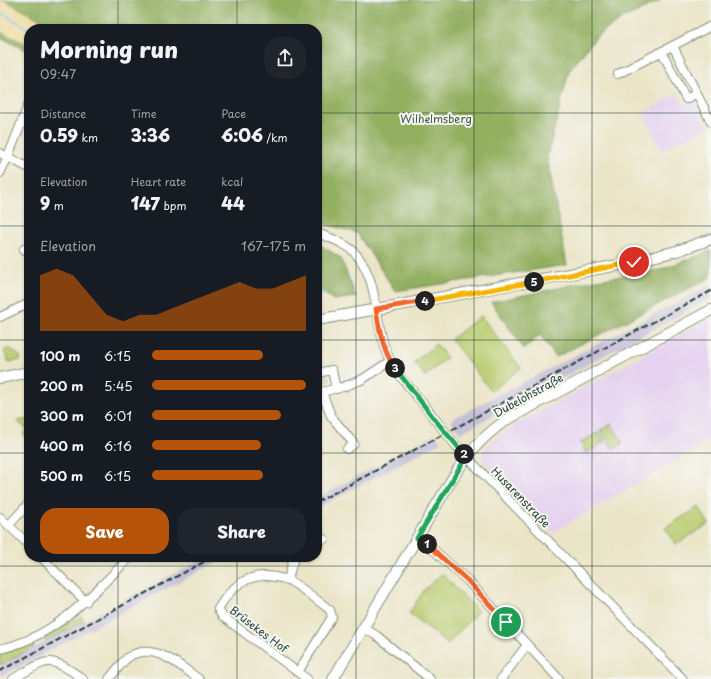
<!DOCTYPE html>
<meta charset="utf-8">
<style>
body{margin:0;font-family:"Playpen Sans",sans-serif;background:#20242c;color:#f1f3f6;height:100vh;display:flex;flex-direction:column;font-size:15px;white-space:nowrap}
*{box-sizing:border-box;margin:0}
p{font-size:13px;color:#9ea1a6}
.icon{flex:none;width:22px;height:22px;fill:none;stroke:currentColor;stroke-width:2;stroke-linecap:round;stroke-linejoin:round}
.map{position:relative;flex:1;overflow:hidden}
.side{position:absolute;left:24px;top:24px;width:298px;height:538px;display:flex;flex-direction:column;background:#171b24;border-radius:16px;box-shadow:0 1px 3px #0004}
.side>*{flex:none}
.pin{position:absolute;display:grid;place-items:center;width:34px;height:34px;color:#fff;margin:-17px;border:2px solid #fff;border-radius:50%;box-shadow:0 1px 4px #0007}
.km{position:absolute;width:20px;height:20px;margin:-10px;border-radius:50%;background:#222;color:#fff;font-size:11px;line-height:20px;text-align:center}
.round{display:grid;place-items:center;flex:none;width:42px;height:42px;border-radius:16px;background:#20242c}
.head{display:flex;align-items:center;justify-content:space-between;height:68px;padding:0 16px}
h1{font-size:22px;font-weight:800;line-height:30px}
.figures{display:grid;grid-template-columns:repeat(3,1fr);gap:6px;height:68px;padding:4px 16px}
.figures div{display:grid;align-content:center}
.figures b{font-size:17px;font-weight:800}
.figures small{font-size:11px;font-weight:400}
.figures p{font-size:11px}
.chart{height:112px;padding:8px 16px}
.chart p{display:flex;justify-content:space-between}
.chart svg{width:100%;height:72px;margin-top:4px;fill:#b45309;opacity:.7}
.action{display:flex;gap:8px;margin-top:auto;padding:8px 16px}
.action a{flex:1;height:46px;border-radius:16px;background:#b45309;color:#fff;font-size:16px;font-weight:800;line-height:46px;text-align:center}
.action a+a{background:#20242c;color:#f1f3f6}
ul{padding:0 16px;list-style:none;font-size:13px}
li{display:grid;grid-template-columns:64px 48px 1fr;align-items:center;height:30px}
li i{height:10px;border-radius:5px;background:#b45309}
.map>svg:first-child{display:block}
.built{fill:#e6d2f0}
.industrial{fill:#c8bfd8}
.green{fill:#bacb6e;stroke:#6c8451}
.forest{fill:#93af61;stroke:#59764a}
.sand{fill:#eeda9e;stroke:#868c69}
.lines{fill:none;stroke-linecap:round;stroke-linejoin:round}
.stream{stroke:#76bfef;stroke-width:2}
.minor-casing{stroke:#85917e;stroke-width:10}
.major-casing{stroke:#85917e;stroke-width:12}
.minor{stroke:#fff;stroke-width:8}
.major{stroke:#fff;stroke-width:10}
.rail{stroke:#1f3d34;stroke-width:2;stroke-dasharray:6 3;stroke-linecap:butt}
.split-1-casing{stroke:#fff;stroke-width:8}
.split-2-casing{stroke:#fff;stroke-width:8}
.split-3-casing{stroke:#fff;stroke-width:8}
.split-4-casing{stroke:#fff;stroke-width:8}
.split-5-casing{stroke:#fff;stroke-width:8}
.split-6-casing{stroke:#fff;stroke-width:8}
.split-1{stroke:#f0652b;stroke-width:5}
.split-2{stroke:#22a559;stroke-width:5}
.split-3{stroke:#22a559;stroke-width:5}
.split-4{stroke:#f0652b;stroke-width:5}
.split-5{stroke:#f5b400;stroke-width:5}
.split-6{stroke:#f5b400;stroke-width:5}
.grid{fill:none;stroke:#1f3d34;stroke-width:1;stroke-opacity:0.55}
.labels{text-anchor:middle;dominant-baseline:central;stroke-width:4;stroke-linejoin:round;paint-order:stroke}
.park-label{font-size:11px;fill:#3e5940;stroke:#f6f6f2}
.street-label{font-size:11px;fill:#1f3d34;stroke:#f6f6f2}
</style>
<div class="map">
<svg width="711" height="679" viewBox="0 0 711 679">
<rect width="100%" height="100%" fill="#f6f6f2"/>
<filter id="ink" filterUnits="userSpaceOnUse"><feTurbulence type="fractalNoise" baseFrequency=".025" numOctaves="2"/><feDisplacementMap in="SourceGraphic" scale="8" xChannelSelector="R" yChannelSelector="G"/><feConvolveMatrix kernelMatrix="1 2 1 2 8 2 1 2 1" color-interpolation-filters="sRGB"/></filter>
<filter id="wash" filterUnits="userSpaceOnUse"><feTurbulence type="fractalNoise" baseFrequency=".012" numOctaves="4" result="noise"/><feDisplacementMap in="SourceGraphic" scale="16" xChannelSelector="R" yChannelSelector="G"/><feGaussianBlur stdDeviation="0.9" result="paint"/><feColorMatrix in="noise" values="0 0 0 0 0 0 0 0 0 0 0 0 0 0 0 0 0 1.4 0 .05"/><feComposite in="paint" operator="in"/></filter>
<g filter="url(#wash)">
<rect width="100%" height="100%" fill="#ebe5c8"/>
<!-- built -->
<g class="built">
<path d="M678 93 684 105 691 102 695 103 708 127 662 150 643 113Z"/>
<path d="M711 318V440L552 533 483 461 482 456 484 449 495 438 510 428Z"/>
</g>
<!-- industrial -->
<g class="industrial">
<path d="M711 285V298L460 433 450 420Z"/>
<path d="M436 434 441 442 317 508V498Z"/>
<path d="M206 557H226L0 677V666Z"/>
</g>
<!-- green -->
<g class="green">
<path d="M481 316 521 368 491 391 451 339Z"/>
<path d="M436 344 447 358 425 376 414 362Z"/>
<path d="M9 348 21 357 20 360 9 362 4 351Z"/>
<path d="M326 375 329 376 330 381 317 385V376Z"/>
<path d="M29 419V441L23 434 27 429 17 421Z"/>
<path d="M611 424 623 443 613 449 601 430Z"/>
<path d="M599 432 605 441 586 453 580 443Z"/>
<path d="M699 507 709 524 676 544 665 528Z"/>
<path d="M442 574 478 611 448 644 409 613 425 589Z"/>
<path d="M81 616 84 621 46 641H45L44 638Z"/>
<path d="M33 644 34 647 0 665V653Z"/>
</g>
<!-- forest -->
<g class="forest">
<path d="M4 0H661L622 19 598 35 569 71 547 157 567 265 395 291 357 233 317 222V29H58Z"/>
<path d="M0 32 29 45V52L0 37Z"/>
<path d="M317 243 341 258 356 297 334 300 317 289Z"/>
<path d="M711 251V277L556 357 540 335 524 349 491 302 591 281 659 270Z"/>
</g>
<!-- sand -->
<path class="sand" d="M0 0H4L58 29H29V45L0 32Z"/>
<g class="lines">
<!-- stream -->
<g class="stream">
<path d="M0 12 29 29"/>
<path d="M317 288 324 293"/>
</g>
</g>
</g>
<g filter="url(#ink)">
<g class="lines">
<!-- minor casing -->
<g class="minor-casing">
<g id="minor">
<path d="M673 46 711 122"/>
<path d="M662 52 686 99 697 93"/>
<path d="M618 74 711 26"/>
<path d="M0 153 29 168"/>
<path d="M0 173 8 157 29 103"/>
<path d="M317 233C328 237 343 242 352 250 382 278 372 326 390 360 396 373 407 384 415 394 430 412 444 431 459 449L683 679"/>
<path d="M24 249 29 253"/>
<path d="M0 317 29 303"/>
<path d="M317 373 332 370 336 389"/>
<path d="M322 392 331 416 354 444 347 449"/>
<path d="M317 393 343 387 363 379 390 361"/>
<path d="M0 517 29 545"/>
<path d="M9 525 29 503"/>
<path d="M417 538 428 545 468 581 559 679"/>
<path d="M317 541 324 539"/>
<path d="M41 557 86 602"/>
<path d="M288 580 292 564 295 557"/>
<path d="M364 628 377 636 430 679"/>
<path d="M0 649C55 637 92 595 130 557"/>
<path d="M298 672 332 617 330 610C317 600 304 589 290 581 286 579 280 578 275 577 247 572 231 587 218 609L222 616 307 679"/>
<path d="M13 679C48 659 48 654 83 679"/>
<path d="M109 679C116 671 122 661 130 656 155 642 180 666 199 679"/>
<path d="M501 679 527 645"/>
</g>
</g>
<!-- major casing -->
<g class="major-casing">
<g id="major">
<path d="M317 320 624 264 677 251 711 239"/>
<path d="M0 378 29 372"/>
<path d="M333 679 452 479C468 453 481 438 506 420L711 310"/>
</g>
</g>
<!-- minor -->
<use href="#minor" class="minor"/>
<!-- major -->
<use href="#major" class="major"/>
<!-- rail -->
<g class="rail">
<path d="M317 502 711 291"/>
<path d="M0 671 213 557"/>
</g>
</g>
</g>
<g class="lines" filter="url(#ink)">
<!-- split-1 casing -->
<g class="split-1-casing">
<path id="split-1" d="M427 544 468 581 506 622"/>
</g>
<!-- split-2 casing -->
<g class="split-2-casing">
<path id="split-2" d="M427 544 417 538 467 456 464 454"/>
</g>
<!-- split-3 casing -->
<g class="split-3-casing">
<path id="split-3" d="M395 368 436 421 464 454"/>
</g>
<!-- split-4 casing -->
<g class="split-4-casing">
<path id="split-4" d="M395 368C383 351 379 329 376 309L425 301"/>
</g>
<!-- split-5 casing -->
<g class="split-5-casing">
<path id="split-5" d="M425 301 534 282"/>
</g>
<!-- split-6 casing -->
<g class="split-6-casing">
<path id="split-6" d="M534 282 634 262"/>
</g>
<!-- split-1 -->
<use href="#split-1" class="split-1"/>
<!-- split-2 -->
<use href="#split-2" class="split-2"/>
<!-- split-3 -->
<use href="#split-3" class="split-3"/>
<!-- split-4 -->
<use href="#split-4" class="split-4"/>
<!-- split-5 -->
<use href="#split-5" class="split-5"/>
<!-- split-6 -->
<use href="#split-6" class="split-6"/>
</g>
<!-- grid -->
<path class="grid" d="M118 0V29M237 0V29M356 0V679M474 0V679M592 0V679M0 113H29M317 113H711M0 226H29M317 226H711M0 340H29M317 340H711M0 453H29M317 453H711M118 557V679M237 557V679M0 566H711"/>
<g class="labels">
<!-- park labels -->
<g class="park-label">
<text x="436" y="118">Wilhelmsberg</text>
</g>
<!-- street labels -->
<g class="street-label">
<text transform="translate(528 395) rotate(-29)">Dubelohstraße</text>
<text transform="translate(521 497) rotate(46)">Husarenstraße</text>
<text transform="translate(259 629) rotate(37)">Brüsekes Hof</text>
</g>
</g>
</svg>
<div class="pin" style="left:506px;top:622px;background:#1e9e55"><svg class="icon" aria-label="arrive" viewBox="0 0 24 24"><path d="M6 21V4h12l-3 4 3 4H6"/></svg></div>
<div class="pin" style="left:634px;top:262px;background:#d93025"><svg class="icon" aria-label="check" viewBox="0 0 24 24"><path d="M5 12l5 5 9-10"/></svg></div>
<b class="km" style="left:427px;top:544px">1</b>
<b class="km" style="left:464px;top:454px">2</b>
<b class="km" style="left:395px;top:368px">3</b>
<b class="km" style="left:425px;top:301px">4</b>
<b class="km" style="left:534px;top:282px">5</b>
<section class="side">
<div class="head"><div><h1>Morning run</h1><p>09:47</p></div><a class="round"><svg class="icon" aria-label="share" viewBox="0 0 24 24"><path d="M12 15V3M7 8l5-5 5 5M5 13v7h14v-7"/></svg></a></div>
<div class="figures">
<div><p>Distance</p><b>0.59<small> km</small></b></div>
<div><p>Time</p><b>3:36</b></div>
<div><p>Pace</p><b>6:06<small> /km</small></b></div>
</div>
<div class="figures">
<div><p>Elevation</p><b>9<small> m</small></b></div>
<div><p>Heart rate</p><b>147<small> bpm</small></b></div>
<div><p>kcal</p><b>44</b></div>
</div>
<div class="chart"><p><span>Elevation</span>167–175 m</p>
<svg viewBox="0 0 160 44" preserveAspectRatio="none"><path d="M0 44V10L10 6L20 10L30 22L40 34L50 38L60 34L70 34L80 30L90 26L100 22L110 18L120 14L130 18L140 18L150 14L160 10V44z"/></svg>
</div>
<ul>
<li><b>100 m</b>6:15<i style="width:72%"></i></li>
<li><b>200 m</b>5:45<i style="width:100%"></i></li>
<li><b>300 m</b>6:01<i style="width:84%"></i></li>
<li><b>400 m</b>6:16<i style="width:71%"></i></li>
<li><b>500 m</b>6:15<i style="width:72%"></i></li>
</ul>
<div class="action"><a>Save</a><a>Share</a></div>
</section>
</div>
